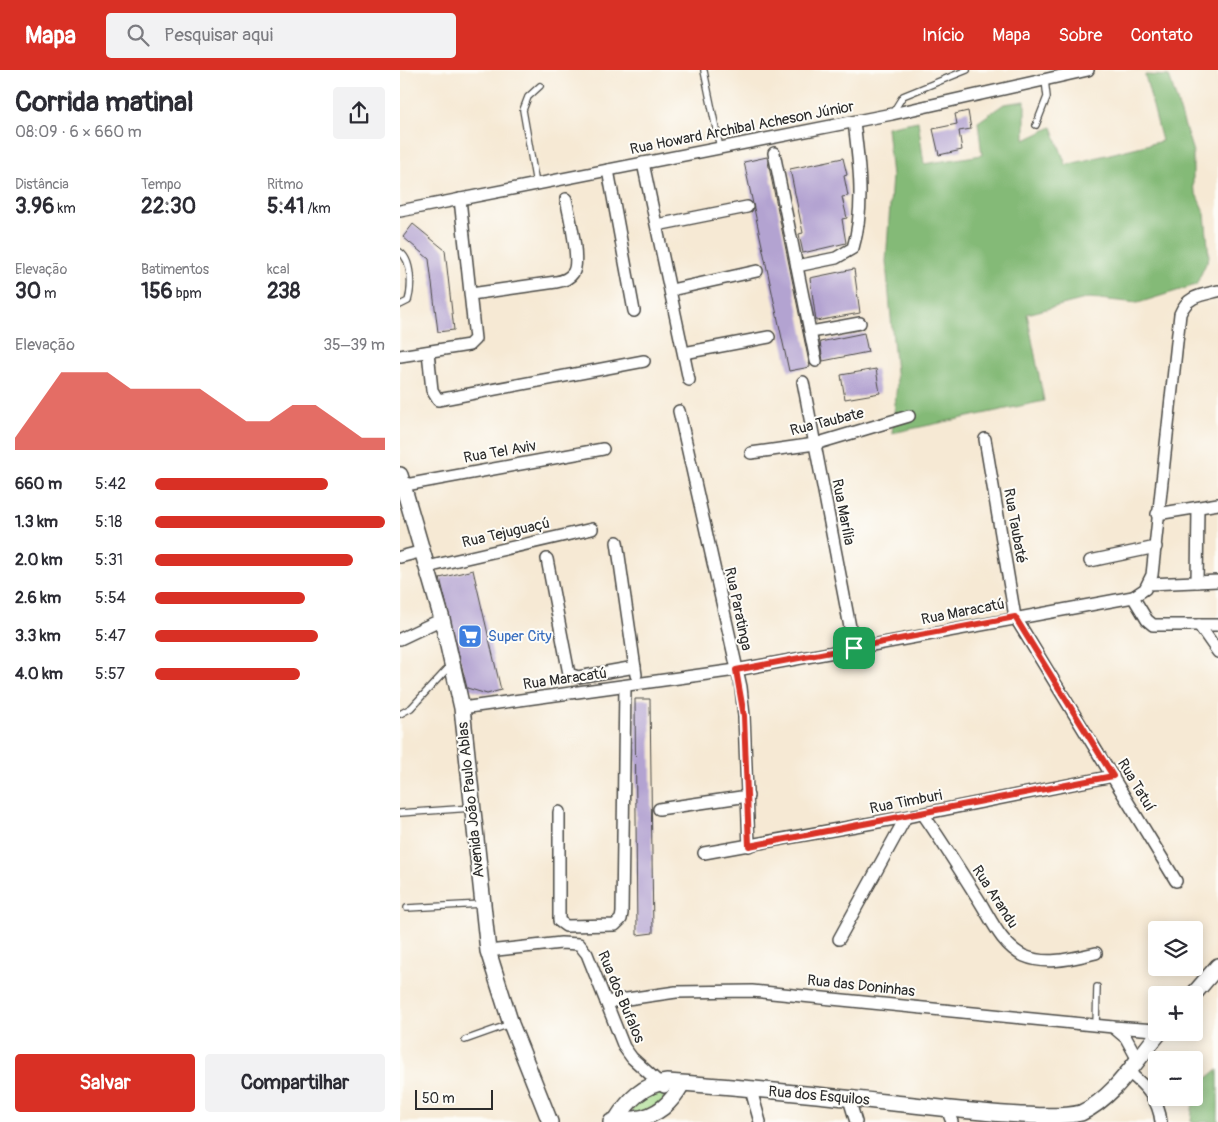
<!DOCTYPE html>
<html lang="pt">
<meta charset="utf-8">
<style>
body{margin:0;font-family:Pangolin,sans-serif;background:#f2f2f3;color:#2b2b33;height:100vh;display:flex;flex-direction:column;font-size:19px;white-space:nowrap}
*{box-sizing:border-box;margin:0}
p{font-size:16px;color:#7c7c81}
.icon{flex:none;width:28px;height:28px;fill:none;stroke:currentColor;stroke-width:2;stroke-linecap:round;stroke-linejoin:round}
.map{position:relative;flex:1;overflow:hidden}
.side{display:flex;flex-direction:column;background:#fff;width:400px}
.side>*{flex:none}
.controls{position:absolute;left:748px;top:851px;display:grid;gap:10px}
.controls a{display:grid;place-items:center;width:55px;height:55px;border-radius:5px;background:#fff;box-shadow:0 2px 12px #0003;font-size:25px}
.scale{position:absolute;left:15px;bottom:12px;width:78px;box-sizing:border-box;padding-left:5px;border:2px solid #2b2b2b;border-top:0;font-size:14px;line-height:18px;white-space:nowrap;color:#2b2b2b;-webkit-text-stroke:4px #fdfcf7;paint-order:stroke}
.pin{position:absolute;display:grid;place-items:center;width:42px;height:42px;color:#fff;margin:-21px;border-radius:10px;box-shadow:0 2px 8px #0006}
.round{display:grid;place-items:center;flex:none;width:52px;height:52px;border-radius:5px;background:#f2f2f3}
.summary{display:flex;align-items:center;justify-content:space-between;height:85px;padding:0 15px}
h1{font-size:28px;font-weight:800;line-height:38px}
.figures{display:grid;grid-template-columns:repeat(3,1fr);gap:8px;height:85px;padding:5px 15px}
.figures div{display:grid;align-content:center}
.figures b{font-size:21px;font-weight:800}
.figures small{font-size:14px;font-weight:400}
.figures p{font-size:14px}
.chart{height:140px;padding:10px 15px}
.chart p{display:flex;justify-content:space-between}
.chart svg{width:100%;height:90px;margin-top:5px;fill:#d93025;opacity:.7}
.cta{display:flex;gap:10px;margin-top:auto;padding:10px 15px}
.cta a{flex:1;height:58px;border-radius:5px;background:#d93025;color:#fff;font-size:20px;font-weight:800;line-height:58px;text-align:center}
.cta a+a{background:#f2f2f3;color:#2b2b33}
ul{padding:0 15px;list-style:none;font-size:16px}
li{display:grid;grid-template-columns:80px 60px 1fr;align-items:center;height:38px}
li i{height:12px;border-radius:6px;background:#d93025}
header{display:flex;align-items:center;gap:30px;box-sizing:border-box;height:70px;padding:0 25px;background:#d93025;color:#fff}
header strong{font-size:24px}
nav{display:flex;gap:28px;margin-inline-start:auto;font-size:18px}
.search{width:350px;height:45px;background:#f2f2f3;display:flex;align-items:center;gap:12px;box-sizing:border-box;padding:0 18px;border-radius:5px;color:#7c7c81;font-size:19px}
main{display:flex;flex:1;min-height:0}
.map>svg:first-child{display:block}
.green{fill:#a5da8b;stroke:#68825b}
.forest{fill:#84ba77;stroke:#587251}
.building{fill:#b3a3d1}
.lines{fill:none;stroke-linecap:round;stroke-linejoin:round}
.lane-casing{stroke:#494844;stroke-width:8}
.street-casing{stroke:#494844;stroke-width:14}
.secondary-casing{stroke:#494844;stroke-width:18}
.lane{stroke:#fff;stroke-width:5.5}
.street{stroke:#fff;stroke-width:11}
.secondary{stroke:#fff;stroke-width:15}
.route-casing{stroke:#fff;stroke-width:10}
.route{stroke:#d93025;stroke-width:6}
.labels{text-anchor:middle;dominant-baseline:central;stroke-width:4;stroke-linejoin:round;paint-order:stroke}
.street-label{font-size:15px;fill:#2b2b2b;stroke:#fdfcf7}
.shop-label{font-size:15px;fill:#366cbe;stroke:#fdfcf7;text-anchor:start}
</style>
<header>
<strong>Mapa</strong>
<div class="search"><svg class="icon" aria-label="search" viewBox="0 0 24 24"><circle cx="10" cy="10" r="6"/><path d="M15 15l6 6"/></svg>Pesquisar aqui</div>
<nav><a>Início</a><a>Mapa</a><a>Sobre</a><a>Contato</a></nav>
</header>
<main>
<section class="side">
<div class="summary"><div><h1>Corrida matinal</h1><p>08:09 · 6 × 660 m</p></div><a class="round"><svg class="icon" aria-label="share" viewBox="0 0 24 24"><path d="M12 15V3M7 8l5-5 5 5M5 13v7h14v-7"/></svg></a></div>
<div class="figures">
<div><p>Distância</p><b>3.96<small> km</small></b></div>
<div><p>Tempo</p><b>22:30</b></div>
<div><p>Ritmo</p><b>5:41<small> /km</small></b></div>
</div>
<div class="figures">
<div><p>Elevação</p><b>30<small> m</small></b></div>
<div><p>Batimentos</p><b>156<small> bpm</small></b></div>
<div><p>kcal</p><b>238</b></div>
</div>
<div class="chart"><p><span>Elevação</span>35–39 m</p>
<svg viewBox="0 0 160 44" preserveAspectRatio="none"><path d="M0 44V38L10 22L20 6L30 6L40 6L50 14L60 14L70 14L80 14L90 22L100 30L110 30L120 22L130 22L140 30L150 38L160 38V44z"/></svg>
</div>
<ul>
<li><b>660 m</b>5:42<i style="width:75%"></i></li>
<li><b>1.3 km</b>5:18<i style="width:100%"></i></li>
<li><b>2.0 km</b>5:31<i style="width:86%"></i></li>
<li><b>2.6 km</b>5:54<i style="width:65%"></i></li>
<li><b>3.3 km</b>5:47<i style="width:71%"></i></li>
<li><b>4.0 km</b>5:57<i style="width:63%"></i></li>
</ul>
<div class="cta"><a>Salvar</a><a>Compartilhar</a></div>
</section>
<div class="map">
<svg width="818" height="1052" viewBox="0 0 818 1052">
<rect width="100%" height="100%" fill="#fdfcf7"/>
<filter id="ink" filterUnits="userSpaceOnUse"><feTurbulence type="fractalNoise" baseFrequency=".02" numOctaves="2"/><feDisplacementMap in="SourceGraphic" scale="10" xChannelSelector="R" yChannelSelector="G"/><feConvolveMatrix kernelMatrix="1 2 1 2 8 2 1 2 1" color-interpolation-filters="sRGB"/></filter>
<filter id="wash" filterUnits="userSpaceOnUse"><feTurbulence type="fractalNoise" baseFrequency=".0096" numOctaves="4" result="noise"/><feDisplacementMap in="SourceGraphic" scale="20" xChannelSelector="R" yChannelSelector="G"/><feGaussianBlur stdDeviation="1.12" result="paint"/><feColorMatrix in="noise" values="0 0 0 0 0 0 0 0 0 0 0 0 0 0 0 0 0 1.4 0 .05"/><feComposite in="paint" operator="in"/></filter>
<g filter="url(#wash)">
<rect width="100%" height="100%" fill="#f6e9d4"/>
<!-- green -->
<path class="green" d="M262 1020 265 1024 263 1033 235 1044 231 1039 250 1022Z"/>
<!-- forest -->
<g class="forest">
<path d="M745 5 769 6 793 82V117L805 144 809 187 796 215 738 233 689 228 627 244 644 331 492 363 497 314 486 192 492 106 487 57 518 51 524 94 582 85 578 52 604 34 625 31V70L652 57 666 95 762 71Z"/>
<path d="M818 999V1052H791L794 1019Z"/>
</g>
<g id="blocks">
<!-- building -->
<g class="building">
<path d="M568 41 571 59 559 61 562 80 539 85 533 59 557 54 555 44Z"/>
<path d="M367 87 410 297 389 301 344 92Z"/>
<path d="M443 88 447 105 444 106 448 126 442 127 447 148 442 149 446 173 403 183 399 164 403 163 390 99Z"/>
<path d="M13 154 45 180 54 260 38 262 29 189 3 167Z"/>
<path d="M454 199 460 243 416 251 410 208Z"/>
<path d="M464 263 468 282 423 291 420 272Z"/>
<path d="M476 299 480 323 445 329 441 305Z"/>
<path d="M73 500 101 620 87 624 67 618 40 508Z"/>
<path d="M235 629H250L253 863 237 865Z"/>
</g>
</g>
</g>
<g filter="url(#ink)">
<use href="#blocks" fill-opacity="0" stroke="#494844" stroke-width="1"/>
<g class="lines">
<!-- lane casing -->
<g class="lane-casing">
<g id="lane">
<path d="M304 1 320 78"/>
<path d="M493 42 503 26 567 0"/>
<path d="M636 55 647 27 645 10"/>
<path d="M136 114 123 40 128 27 140 16"/>
<path d="M0 182C12 190 12 218 8 231L0 235"/>
<path d="M0 644 11 638 50 596"/>
<path d="M0 743 72 738"/>
<path d="M7 838 82 834"/>
<path d="M696 956 697 917"/>
<path d="M65 970 110 954"/>
</g>
</g>
<!-- street casing -->
<g class="street-casing">
<g id="street">
<path d="M374 83 416 291"/>
<path d="M243 93 289 310"/>
<path d="M208 100 234 241"/>
<path d="M0 141 492 44 688 0"/>
<path d="M257 155 347 137"/>
<path d="M397 196 436 188 453 178C465 138 459 92 454 52"/>
<path d="M271 220 357 201"/>
<path d="M71 224 156 212C163 211 169 209 173 203 181 192 169 144 166 129"/>
<path d="M411 262 460 253"/>
<path d="M28 282 32 320 38 330 244 291"/>
<path d="M284 283 369 267"/>
<path d="M0 286 69 275 75 269 60 129"/>
<path d="M403 312 454 578"/>
<path d="M279 341 341 617 344 646 349 776"/>
<path d="M585 369 615 547 776 811"/>
<path d="M351 383 415 374 509 346"/>
<path d="M0 416 203 379"/>
<path d="M757 444 818 434"/>
<path d="M217 472 236 605"/>
<path d="M0 487 23 481"/>
<path d="M147 489 169 604 178 607 235 597"/>
<path d="M690 491 756 477"/>
<path d="M27 497 192 459"/>
<path d="M797 512 798 438"/>
<path d="M749 514 818 511"/>
<path d="M733 527 747 550 753 555H818"/>
<path d="M799 555 818 582"/>
<path d="M0 569 42 549"/>
<path d="M62 638 336 600 733 527 745 519 752 505 780 244C787 226 801 225 818 221"/>
<path d="M259 739 348 726"/>
<path d="M159 742V851L166 856 215 855 221 849 222 843 225 616"/>
<path d="M523 744C541 770 558 797 575 824 589 844 600 875 624 886 647 896 673 888 696 883"/>
<path d="M304 783 506 747 713 706"/>
<path d="M439 869 506 747"/>
<path d="M88 881 161 873 179 874 187 884 224 977 232 988 264 1017"/>
<path d="M206 932 276 922 352 921 713 957 756 960"/>
<path d="M713 957 726 968 738 990"/>
<path d="M728 1002C745 1015 759 1030 761 1052"/>
<path d="M351 1020 360 1052"/>
<path d="M449 1029 456 1052"/>
<path d="M547 1039 552 1052"/>
</g>
</g>
<!-- secondary casing -->
<g class="secondary-casing">
<g id="secondary">
<path d="M0 405 42 549 62 638 88 881 111 954 150 1052"/>
<path d="M793 925 818 896"/>
<path d="M216 1050C228 1031 243 1014 267 1012 343 1017 418 1025 494 1033 535 1037 647 1052 681 1043 715 1027 736 990 760 962"/>
<path d="M211 1052C219 1050 227 1050 235 1049 258 1046 271 1033 282 1014"/>
</g>
</g>
<!-- lane -->
<use href="#lane" class="lane"/>
<!-- street -->
<use href="#street" class="street"/>
<!-- secondary -->
<use href="#secondary" class="secondary"/>
</g>
</g>
<g class="lines" filter="url(#ink)">
<!-- route casing -->
<g class="route-casing">
<path id="route" d="M615 547 713 706 349 776 344 646 336 600Z"/>
</g>
<!-- route -->
<use href="#route" class="route"/>
</g>
<!-- icons -->
<defs>
<g id="supermarket-square" transform="scale(1.25)"><rect x="-9" y="-9" width="18" height="18" rx="4" fill="#3f7fe0" stroke="#fdfcf7"/><path d="M-6-5.5h2.5l.6 2H6L4.5 2H-2.5L-4.4-4H-6ZM-1.5 3.2a1.3 1.3 0 1 0 .1 0ZM3 3.2a1.3 1.3 0 1 0 .1 0Z" fill="#fff"/></g>
</defs>
<g fill-rule="evenodd">
<use href="#supermarket-square" x="70" y="566"/>
</g>
<g class="labels">
<!-- street labels -->
<g class="street-label">
<text transform="translate(342 58) rotate(-11)">Rua Howard Archibal Acheson Júnior</text>
<text transform="translate(427 352) rotate(-14)">Rua Taubate</text>
<text transform="translate(100 382) rotate(-10)">Rua Tel Aviv</text>
<text transform="translate(443 442) rotate(79)">Rua Marília</text>
<text transform="translate(615 456) rotate(80)">Rua Taubaté</text>
<text transform="translate(106 463) rotate(-13)">Rua Tejuguaçú</text>
<text transform="translate(338 539) rotate(78)">Rua Paratinga</text>
<text transform="translate(563 542) rotate(-11)">Rua Maracatú</text>
<text transform="translate(165 609) rotate(-8)">Rua Maracatú</text>
<text transform="translate(736 715) rotate(59)">Rua Tatuí</text>
<text transform="translate(71 730) rotate(-96)">Avenida João Paulo Ablas</text>
<text transform="translate(506 732) rotate(-11)">Rua Timburi</text>
<text transform="translate(595 827) rotate(57)">Rua Arandu</text>
<text transform="translate(461 916) rotate(6)">Rua das Doninhas</text>
<text transform="translate(221 927) rotate(67)">Rua dos Bufalos</text>
<text transform="translate(419 1026) rotate(5)">Rua dos Esquilos</text>
</g>
<!-- shop labels -->
<g class="shop-label">
<text x="88" y="566">Super City</text>
</g>
</g>
</svg>
<div class="controls">
<a><svg class="icon" aria-label="layers" viewBox="0 0 24 24"><path d="M12 4l9 5-9 5-9-5zM3 14l9 5 9-5"/></svg></a>
<a>+</a>
<a>−</a>
</div>
<div class="scale">50 m</div>
<div class="pin" style="left:454px;top:578px;background:#1e9e55"><svg class="icon" aria-label="arrive" viewBox="0 0 24 24"><path d="M6 21V4h12l-3 4 3 4H6"/></svg></div>
</div>
</main>
